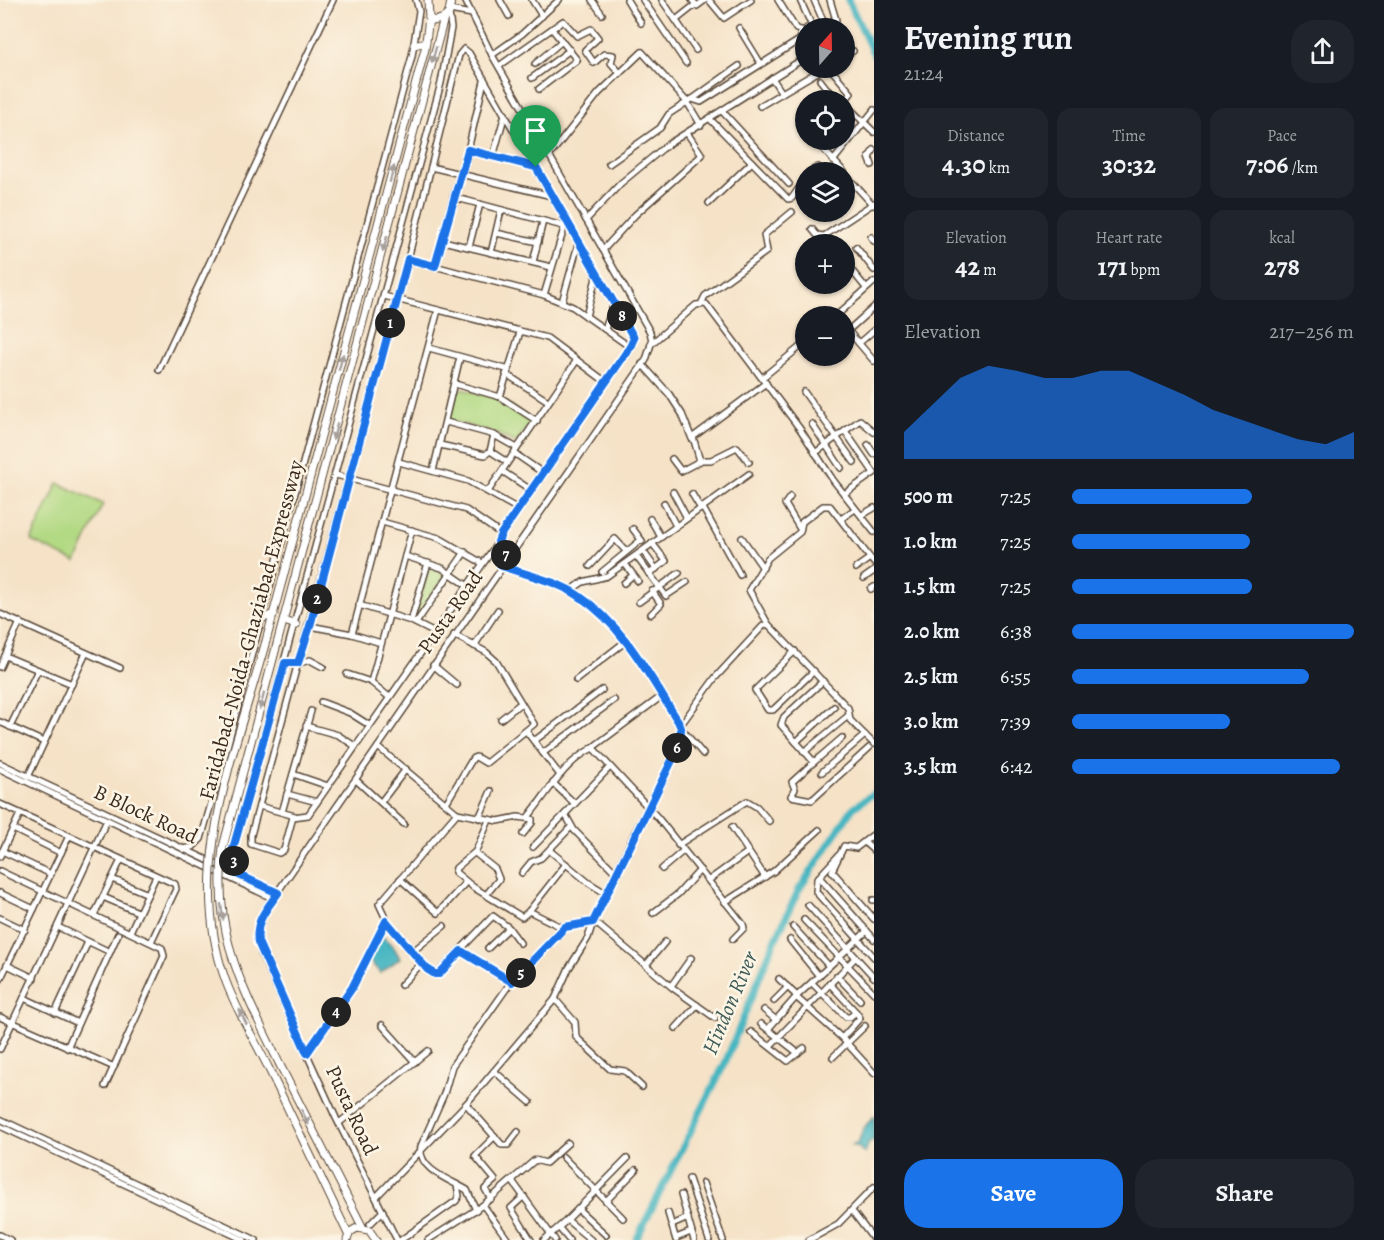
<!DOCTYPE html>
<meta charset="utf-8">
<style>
body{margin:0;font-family:Alegreya,serif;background:#20242c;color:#f1f3f6;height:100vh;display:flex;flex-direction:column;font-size:22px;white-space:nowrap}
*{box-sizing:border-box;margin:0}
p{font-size:20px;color:#9ea1a6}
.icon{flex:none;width:33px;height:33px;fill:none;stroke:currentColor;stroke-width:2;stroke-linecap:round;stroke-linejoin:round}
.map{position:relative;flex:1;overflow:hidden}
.details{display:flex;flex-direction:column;background:#171b24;width:510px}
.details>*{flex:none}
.needle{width:39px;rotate:20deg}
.controls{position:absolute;left:795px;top:18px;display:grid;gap:12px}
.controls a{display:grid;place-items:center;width:60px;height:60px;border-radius:50%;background:#171b24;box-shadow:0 2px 4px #0004;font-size:30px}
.pin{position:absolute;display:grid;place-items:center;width:51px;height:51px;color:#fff;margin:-62px -26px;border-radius:50% 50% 50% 0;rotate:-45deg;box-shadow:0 0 6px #0007}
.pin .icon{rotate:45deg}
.km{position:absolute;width:30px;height:30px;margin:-15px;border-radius:50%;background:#222;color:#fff;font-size:16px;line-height:30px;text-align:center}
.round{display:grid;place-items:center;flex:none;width:63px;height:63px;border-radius:24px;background:#20242c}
.summary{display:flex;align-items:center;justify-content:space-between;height:102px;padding:0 30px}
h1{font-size:33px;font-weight:700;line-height:45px}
.stats{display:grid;grid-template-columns:repeat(3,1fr);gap:9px;height:102px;padding:6px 30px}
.stats div{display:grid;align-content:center;border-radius:15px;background:#20242c;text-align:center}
.stats b{font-size:26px;font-weight:700}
.stats small{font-size:16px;font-weight:400}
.stats p{font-size:16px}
.chart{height:168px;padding:12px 30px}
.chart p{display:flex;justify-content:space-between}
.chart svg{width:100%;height:108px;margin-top:6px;fill:#1a73e8;opacity:.7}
.primary-button{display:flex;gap:12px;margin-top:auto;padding:12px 30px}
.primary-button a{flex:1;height:69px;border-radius:24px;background:#1a73e8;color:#fff;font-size:24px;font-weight:700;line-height:69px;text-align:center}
.primary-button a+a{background:#20242c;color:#f1f3f6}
ul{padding:0 30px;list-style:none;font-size:20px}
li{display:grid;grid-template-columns:96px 72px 1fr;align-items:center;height:45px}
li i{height:15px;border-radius:8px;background:#1a73e8}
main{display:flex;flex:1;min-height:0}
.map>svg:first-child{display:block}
.green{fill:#b2d983;stroke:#768250;stroke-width:1.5}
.water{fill:#47b6c1;stroke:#417070;stroke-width:1.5}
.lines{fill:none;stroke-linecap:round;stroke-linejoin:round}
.river{stroke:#47b6c1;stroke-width:7}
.minor-casing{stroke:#574637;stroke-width:8}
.major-casing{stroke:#574637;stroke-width:9}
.minor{stroke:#fff;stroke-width:5}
.major{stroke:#fff;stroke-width:7}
.major-bridge-casing{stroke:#574637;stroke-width:9;stroke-linecap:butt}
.major-bridge{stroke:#fff;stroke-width:7}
.oneway{fill:#a79f9a}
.route-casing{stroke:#fff;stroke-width:12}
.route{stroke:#1a73e8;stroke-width:8}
.labels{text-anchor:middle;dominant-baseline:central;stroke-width:5;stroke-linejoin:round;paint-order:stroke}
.street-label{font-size:21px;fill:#3b2a1e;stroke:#fcf5e5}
.water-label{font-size:22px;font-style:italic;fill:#3f5b57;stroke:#fcf5e5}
</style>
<main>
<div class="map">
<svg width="874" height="1240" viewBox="0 0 874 1240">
<rect width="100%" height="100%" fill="#fcf5e5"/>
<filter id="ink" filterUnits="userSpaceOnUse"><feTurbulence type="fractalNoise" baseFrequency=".0167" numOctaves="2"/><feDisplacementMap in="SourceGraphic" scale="12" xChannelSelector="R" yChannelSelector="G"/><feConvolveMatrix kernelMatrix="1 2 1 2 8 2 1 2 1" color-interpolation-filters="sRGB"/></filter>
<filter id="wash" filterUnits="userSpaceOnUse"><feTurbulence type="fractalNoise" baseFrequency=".008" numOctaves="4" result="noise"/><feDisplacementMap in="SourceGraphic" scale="24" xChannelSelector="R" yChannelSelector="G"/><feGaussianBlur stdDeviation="1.35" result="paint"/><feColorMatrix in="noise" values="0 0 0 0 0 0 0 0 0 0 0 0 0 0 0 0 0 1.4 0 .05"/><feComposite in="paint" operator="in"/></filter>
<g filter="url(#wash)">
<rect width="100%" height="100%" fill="#f5e2c7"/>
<!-- green -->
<g class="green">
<path d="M457 388 501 399 532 421 516 443 495 433 448 420Z"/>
<path d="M58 483 103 504 76 562 31 541Z"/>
<path d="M429 567 446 575 415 620H414Z"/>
</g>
<!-- water -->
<g class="water">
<path d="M382 936 393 946 400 958 381 973 368 960Z"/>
<path d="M874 1116V1140L869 1142 865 1154 859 1148 851 1145 858 1143 863 1129Z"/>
</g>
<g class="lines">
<!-- river -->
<g class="river">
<path d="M848 0 874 55"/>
<path d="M636 1240 725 1063 769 954 798 891 853 808 874 793"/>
</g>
</g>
</g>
<g filter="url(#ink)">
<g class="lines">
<!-- minor casing -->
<g class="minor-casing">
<g id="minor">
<path d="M500 0 509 16"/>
<path d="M532 0 542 16"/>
<path d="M592 0 602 14"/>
<path d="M627 0 641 23"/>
<path d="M643 0 686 63"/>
<path d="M662 0 696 50"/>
<path d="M692 0 697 6 705 0"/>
<path d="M709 0 724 18 751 0"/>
<path d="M778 0 796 29 801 30"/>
<path d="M800 0 812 26"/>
<path d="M814 0 824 23"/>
<path d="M449 10 472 14"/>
<path d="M676 20 695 5"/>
<path d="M739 28 761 64"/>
<path d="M807 28 836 20 830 0"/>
<path d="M492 55 522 34 559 0"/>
<path d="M844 56 853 51"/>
<path d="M535 64 562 41"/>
<path d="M499 66 563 21 577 36 591 29 598 38 585 50 594 63 604 54 613 55 611 63 620 73"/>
<path d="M830 68 851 93 844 102"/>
<path d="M532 78 570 50"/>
<path d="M772 78 782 93"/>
<path d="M820 80 836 100"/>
<path d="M539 89 577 60 552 29"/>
<path d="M694 98 739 66"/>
<path d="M844 103 874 132"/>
<path d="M760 106 824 68"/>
<path d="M722 111 789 184"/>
<path d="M710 119 788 199 792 198 806 178"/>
<path d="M815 140 844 172"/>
<path d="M468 150 536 167"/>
<path d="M550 155 599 93 642 52 687 102 701 125"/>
<path d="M493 157 505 114"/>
<path d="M833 161 874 110"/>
<path d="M609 164 660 128 669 114 692 99 701 102 801 39 800 31"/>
<path d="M872 165 869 157 874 150"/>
<path d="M431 167 552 196"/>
<path d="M809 172 818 167 825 172"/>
<path d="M844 173 873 205"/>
<path d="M453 197 468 150 484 81"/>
<path d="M709 203 752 162"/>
<path d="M586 220 621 183 667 145 806 57"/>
<path d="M812 229 817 235 824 236 874 203"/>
<path d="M496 233 538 242"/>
<path d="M871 237 874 241"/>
<path d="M443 241 551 267"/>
<path d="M469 247 480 204"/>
<path d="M856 247 874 270"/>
<path d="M603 250 635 215 702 155 687 133"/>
<path d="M491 253 501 210"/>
<path d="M408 259 544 295 573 307 630 347"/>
<path d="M844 261 866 288"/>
<path d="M533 262 543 221"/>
<path d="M436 266 453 197 563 226"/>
<path d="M544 295 565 225"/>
<path d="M384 296 547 338 606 382"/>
<path d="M562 302 579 241"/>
<path d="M702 302 705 296 767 251 764 235 792 212"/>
<path d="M586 316 597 274"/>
<path d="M836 316 874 282"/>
<path d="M844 326 874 361"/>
<path d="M852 327 874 307"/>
<path d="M605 329 614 303"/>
<path d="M859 343 874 330"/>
<path d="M651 344 696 305 706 304 800 429 833 480 874 532"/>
<path d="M429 348 506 369"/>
<path d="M642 364 669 394 682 414 692 439"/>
<path d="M159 370 333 0"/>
<path d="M506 374 548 401"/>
<path d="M762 378 806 342"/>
<path d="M455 384 500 397 537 421"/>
<path d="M804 392 854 462"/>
<path d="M500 397 520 332"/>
<path d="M446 422 494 435 517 448"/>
<path d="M812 424 841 468"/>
<path d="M845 431 874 473"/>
<path d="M440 445 485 455 490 451 494 435"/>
<path d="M868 445 874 454"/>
<path d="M490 451 507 462"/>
<path d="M514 453 543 473"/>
<path d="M815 453 860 420 874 432"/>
<path d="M672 459 681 471 700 461 693 437 766 383"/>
<path d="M700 460H711L737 447 749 462"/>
<path d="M399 462 468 481 518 509"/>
<path d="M433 471 460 357"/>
<path d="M502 471 531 490"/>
<path d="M336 475 466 510 501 534"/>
<path d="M489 490 577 360"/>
<path d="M673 492 687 518"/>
<path d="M692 494 701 509"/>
<path d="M844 494 874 473"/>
<path d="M790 497 785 504 800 529"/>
<path d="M664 503 676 526"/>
<path d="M703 508 740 575"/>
<path d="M862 515 874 508"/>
<path d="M650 519 661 537"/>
<path d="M841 519 855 509"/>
<path d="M382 522 439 538 482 563"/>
<path d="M633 529 642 541"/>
<path d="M742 538 763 568"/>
<path d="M498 542 308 815 293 817 284 850 279 853 251 844V835L408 259 459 55 464 49 469 53 634 338 630 347 501 534 498 542 508 557"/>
<path d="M643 551 656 569"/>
<path d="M405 556 442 568 468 586"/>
<path d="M636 556 666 596 687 582"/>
<path d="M625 564 638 581"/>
<path d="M590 566 615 539 626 551"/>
<path d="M856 568 870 558"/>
<path d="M602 572 641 540"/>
<path d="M649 574 666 561 652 543"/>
<path d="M864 578 874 571"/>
<path d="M624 583 633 575"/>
<path d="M871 589 874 587"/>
<path d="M570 591 583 582 607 576 749 474"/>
<path d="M639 602 679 573"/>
<path d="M359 605 411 621 435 633"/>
<path d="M0 614 120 668"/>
<path d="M651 614 661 604 652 591"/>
<path d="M411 621 428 563"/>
<path d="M416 623 465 552"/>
<path d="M768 624 749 590 768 558 800 532 802 522 823 506H830L874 563"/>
<path d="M310 626 352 634 381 643"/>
<path d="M352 634 438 310"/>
<path d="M474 646 498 610"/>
<path d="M795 651 755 690 768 710H773L814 671"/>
<path d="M5 656 72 684"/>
<path d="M285 663 293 665 310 660 323 667"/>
<path d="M433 665 457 685"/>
<path d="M0 667 20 622"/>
<path d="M347 674 371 682 389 697"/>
<path d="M576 680 626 641"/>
<path d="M823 681 784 717 781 725 814 762 842 738"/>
<path d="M371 682 412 530"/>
<path d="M321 702 350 713 369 725"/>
<path d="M501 719 521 703"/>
<path d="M0 722 44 742"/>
<path d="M306 726 338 735 355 746"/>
<path d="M680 726 715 678 763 626 768 624 848 708 850 720 874 744"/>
<path d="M10 727 38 670"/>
<path d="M681 728 703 754"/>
<path d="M526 731 560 775"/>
<path d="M534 741 602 690"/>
<path d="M796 742 834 707"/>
<path d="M378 747 457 813 498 821 518 817 532 819V823L523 834"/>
<path d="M592 748 662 696"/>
<path d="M804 752 848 716"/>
<path d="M543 753 614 700"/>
<path d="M814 762 792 782 795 789 791 796 812 800 869 748"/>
<path d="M0 763 278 893"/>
<path d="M610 767 565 814 574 830 617 874"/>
<path d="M0 769 274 899"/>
<path d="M822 772 865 735"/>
<path d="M293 774 328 786"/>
<path d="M28 777 86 653"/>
<path d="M356 780 404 824"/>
<path d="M553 783 574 803"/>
<path d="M287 794 317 802"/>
<path d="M381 802 406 769"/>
<path d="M446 803 473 758 476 757 486 763 534 724 496 661 486 652 454 635"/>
<path d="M0 804 175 884 176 889 151 942"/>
<path d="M259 806 295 816"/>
<path d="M282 812 311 711"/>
<path d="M528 817C547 794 564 762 593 748L658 818 743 924 744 928 733 939"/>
<path d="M479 818 491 791"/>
<path d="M732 827 765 877"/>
<path d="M13 829 61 853"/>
<path d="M874 834 856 848 844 846 832 871 874 919"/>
<path d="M864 842 874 851"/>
<path d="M678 845 747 801 757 807 769 821"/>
<path d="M533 847 565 814"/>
<path d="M183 849 193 847 201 839 224 758 412 56 419 11 416 0"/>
<path d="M549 850 589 883 607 894"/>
<path d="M2 851 51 874"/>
<path d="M475 852 456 868 455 872 473 887 522 917 529 911 566 864"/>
<path d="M839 855 817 879 816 892 874 957"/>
<path d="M0 856 20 814"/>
<path d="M662 869 683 851"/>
<path d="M0 871 162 948 164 956 105 1086"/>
<path d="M522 873 531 862 541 858 571 827"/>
<path d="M237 874 233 849 441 83 451 28 449 13"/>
<path d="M819 877 874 939"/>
<path d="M112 879 148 894"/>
<path d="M400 879 438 913 466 882"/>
<path d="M709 880 748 852"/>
<path d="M0 893 34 909"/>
<path d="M486 895 499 879 495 869 475 853 489 820"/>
<path d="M103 897 138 912"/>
<path d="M873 900H874"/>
<path d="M725 902 774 871 819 830"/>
<path d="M808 905 874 977"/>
<path d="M529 911 561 927 593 922 597 924 673 988 715 1018"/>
<path d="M653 913 678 894 700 870"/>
<path d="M94 915 121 860"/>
<path d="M0 918 25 930"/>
<path d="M804 920 874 993"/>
<path d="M387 921 379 904 457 813"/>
<path d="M58 927 110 952"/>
<path d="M793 927 829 966"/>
<path d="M130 932 156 876"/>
<path d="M790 940 819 976"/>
<path d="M488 948 509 928"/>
<path d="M461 951 511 982"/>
<path d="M412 952 444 926"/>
<path d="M7 965 34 978"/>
<path d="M646 965 665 942"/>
<path d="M837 976 860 1000"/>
<path d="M779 979 797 996"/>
<path d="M0 980 69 836"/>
<path d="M812 983 846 1017H850L856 1012 829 983"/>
<path d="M401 985 422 963"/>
<path d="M671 986 691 958"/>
<path d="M796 997 842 1038 874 1073"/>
<path d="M24 998 78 1023"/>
<path d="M555 999 575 1022 576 1037 610 1069 625 1071 642 1087"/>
<path d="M774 1001 788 987"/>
<path d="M764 1010 775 1019"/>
<path d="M55 1013 88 942"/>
<path d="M0 1017 114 1067"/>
<path d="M761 1024 798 1053"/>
<path d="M382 1025 415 1062"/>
<path d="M676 1028 697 1005"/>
<path d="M768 1029 797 996 867 931"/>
<path d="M751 1032 788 1061 804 1048"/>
<path d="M842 1038 860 1018 856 1012"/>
<path d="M770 1046 855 958"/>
<path d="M67 1048 118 934"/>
<path d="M0 1049 107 820"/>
<path d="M307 1053 352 988 386 921 427 969 436 975 493 916 508 927 520 943"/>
<path d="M833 1057 865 1026"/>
<path d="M494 1071 530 1102"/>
<path d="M466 1104 502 1145H508L518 1132"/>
<path d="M0 1119 256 1240"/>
<path d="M339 1123 428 1051"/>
<path d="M0 1126 244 1240"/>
<path d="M563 1157 623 1218"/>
<path d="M689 1179 709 1240"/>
<path d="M513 1182 555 1240"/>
<path d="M703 1183 723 1240"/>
<path d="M681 1195 694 1240"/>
<path d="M524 1196 511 1208 531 1240"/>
<path d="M376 1197 466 1104 555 999 569 968 588 938 593 922 634 834 663 781 680 740 681 728 678 721C650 677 624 626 579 596 556 581 527 575 502 566"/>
<path d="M491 1199 485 1189 495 1180 475 1156 495 1136"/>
<path d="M606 1201 636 1170"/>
<path d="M483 1205 508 1240"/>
<path d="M578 1209 606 1235"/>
<path d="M476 1210 467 1190C451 1180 417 1170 421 1146L444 1094 452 1066 511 982 565 927"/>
<path d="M852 1211 874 1240"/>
<path d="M668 1213 676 1240"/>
<path d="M567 1220 591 1240"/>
<path d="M370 1224 383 1211"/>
<path d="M672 1225 688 1218"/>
<path d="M559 1228 569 1240"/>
<path d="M0 1235 10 1240"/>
<path d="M676 1238 691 1232"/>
<path d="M397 1240 336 1118 261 953 257 933 265 910 646 360 652 341 650 332 492 55 465 0"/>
<path d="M401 1240 456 1201 459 1196 457 1185"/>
<path d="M428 1240 483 1205 535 1160 546 1163 568 1143"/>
<path d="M544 1240 567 1220 627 1159"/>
<path d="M809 1240 838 1224 874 1187"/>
</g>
</g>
<!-- major casing -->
<g class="major-casing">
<g id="major">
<path d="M428 0 429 18 434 21 444 18"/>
<path d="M414 45 426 42"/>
<path d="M261 619 274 614"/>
<path d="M284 621 296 625"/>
<path d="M266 641 425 49 429 18"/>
<path d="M277 644 444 18 449 13 451 0"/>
<path d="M280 1065 363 1228"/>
<path d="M269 1069 348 1234"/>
<path d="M347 1240 350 1232 357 1228 369 1230 376 1240"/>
</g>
</g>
<!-- minor -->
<use href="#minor" class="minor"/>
<!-- major -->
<use href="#major" class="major"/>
<!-- major-bridge casing -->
<g class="major-bridge-casing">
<g id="major-bridge">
<path d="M266 641C236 750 185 867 225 979 236 1010 255 1040 269 1069"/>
<path d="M277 644 223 847C212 935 243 989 280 1065"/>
</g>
</g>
<!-- major-bridge -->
<use href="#major-bridge" class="major-bridge"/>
</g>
<!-- one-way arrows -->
<defs><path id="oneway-solid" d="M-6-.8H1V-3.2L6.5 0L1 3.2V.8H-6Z" transform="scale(1.5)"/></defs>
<g class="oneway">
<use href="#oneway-solid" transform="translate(434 55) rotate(105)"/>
<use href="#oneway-solid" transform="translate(392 174) rotate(-75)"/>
<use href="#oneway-solid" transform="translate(385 244) rotate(105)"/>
<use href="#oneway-solid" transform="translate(341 362) rotate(-75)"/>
<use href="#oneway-solid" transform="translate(335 432) rotate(105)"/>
<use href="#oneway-solid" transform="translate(262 701) rotate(105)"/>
<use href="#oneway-solid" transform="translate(222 912) rotate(83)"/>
<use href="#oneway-solid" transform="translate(243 1017) rotate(-116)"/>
<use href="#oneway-solid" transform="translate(305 1117) rotate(64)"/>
</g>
</g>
<g class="lines" filter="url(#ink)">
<!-- route casing -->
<g class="route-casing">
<path id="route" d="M468 150 536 167 634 338 630 347 501 534 498 542 508 557 502 566C527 575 557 581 579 596 624 626 650 677 678 721L681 728 680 744 593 922 565 927 512 982 461 951 439 974H435L427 969 386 921 352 988 307 1053 258 942C255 921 266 910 278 893L237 874 233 849 285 663H298L310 626 408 259 435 266Z"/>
</g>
<!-- route -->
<use href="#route" class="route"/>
</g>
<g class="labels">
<!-- street labels -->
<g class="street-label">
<text transform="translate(450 612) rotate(-55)">Pusta Road</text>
<text transform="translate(251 630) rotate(-75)">Faridabad-Noida-Ghaziabad Expressway</text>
<text transform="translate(146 814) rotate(25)">B Block Road</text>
<text transform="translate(352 1110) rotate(65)">Pusta Road</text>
</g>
<!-- water labels -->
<g class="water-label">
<text transform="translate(730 1003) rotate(-67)">Hindon River</text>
</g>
</g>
</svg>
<div class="controls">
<a><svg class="needle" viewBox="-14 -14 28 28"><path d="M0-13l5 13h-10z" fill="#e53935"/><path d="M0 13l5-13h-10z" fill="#9ea1a6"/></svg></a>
<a><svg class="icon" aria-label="locate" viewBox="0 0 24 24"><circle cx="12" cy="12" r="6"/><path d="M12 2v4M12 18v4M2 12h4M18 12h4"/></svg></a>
<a><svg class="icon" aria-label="layers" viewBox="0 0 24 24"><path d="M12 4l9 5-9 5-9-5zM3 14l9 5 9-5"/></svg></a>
<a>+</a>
<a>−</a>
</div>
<div class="pin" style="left:536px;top:167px;background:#1e9e55"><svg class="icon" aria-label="arrive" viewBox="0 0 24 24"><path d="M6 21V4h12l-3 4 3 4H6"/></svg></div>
<b class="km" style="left:390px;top:323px">1</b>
<b class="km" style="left:317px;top:599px">2</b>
<b class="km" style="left:234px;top:861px">3</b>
<b class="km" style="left:336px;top:1012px">4</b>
<b class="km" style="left:521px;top:973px">5</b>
<b class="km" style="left:677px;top:748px">6</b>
<b class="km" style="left:506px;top:555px">7</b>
<b class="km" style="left:622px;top:316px">8</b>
</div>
<section class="details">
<div class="summary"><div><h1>Evening run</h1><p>21:24</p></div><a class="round"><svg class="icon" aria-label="share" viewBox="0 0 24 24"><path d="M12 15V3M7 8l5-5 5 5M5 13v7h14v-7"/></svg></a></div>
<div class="stats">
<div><p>Distance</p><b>4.30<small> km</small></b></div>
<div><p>Time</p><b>30:32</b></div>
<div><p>Pace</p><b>7:06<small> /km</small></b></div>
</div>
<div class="stats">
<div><p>Elevation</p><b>42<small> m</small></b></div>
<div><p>Heart rate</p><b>171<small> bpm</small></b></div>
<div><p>kcal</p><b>278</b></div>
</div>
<div class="chart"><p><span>Elevation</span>217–256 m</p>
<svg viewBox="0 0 160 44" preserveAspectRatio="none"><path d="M0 44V33L10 22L20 11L30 6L40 8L50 11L60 11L70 8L80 8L90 13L100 18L110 24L120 28L130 32L140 36L150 38L160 33V44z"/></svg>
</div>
<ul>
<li><b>500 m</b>7:25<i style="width:64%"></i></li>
<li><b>1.0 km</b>7:25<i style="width:63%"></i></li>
<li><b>1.5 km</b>7:25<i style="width:64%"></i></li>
<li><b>2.0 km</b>6:38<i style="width:100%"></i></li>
<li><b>2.5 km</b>6:55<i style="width:84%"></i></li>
<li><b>3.0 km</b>7:39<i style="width:56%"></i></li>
<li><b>3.5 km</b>6:42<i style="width:95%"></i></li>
</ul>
<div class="primary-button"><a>Save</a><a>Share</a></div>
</section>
</main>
